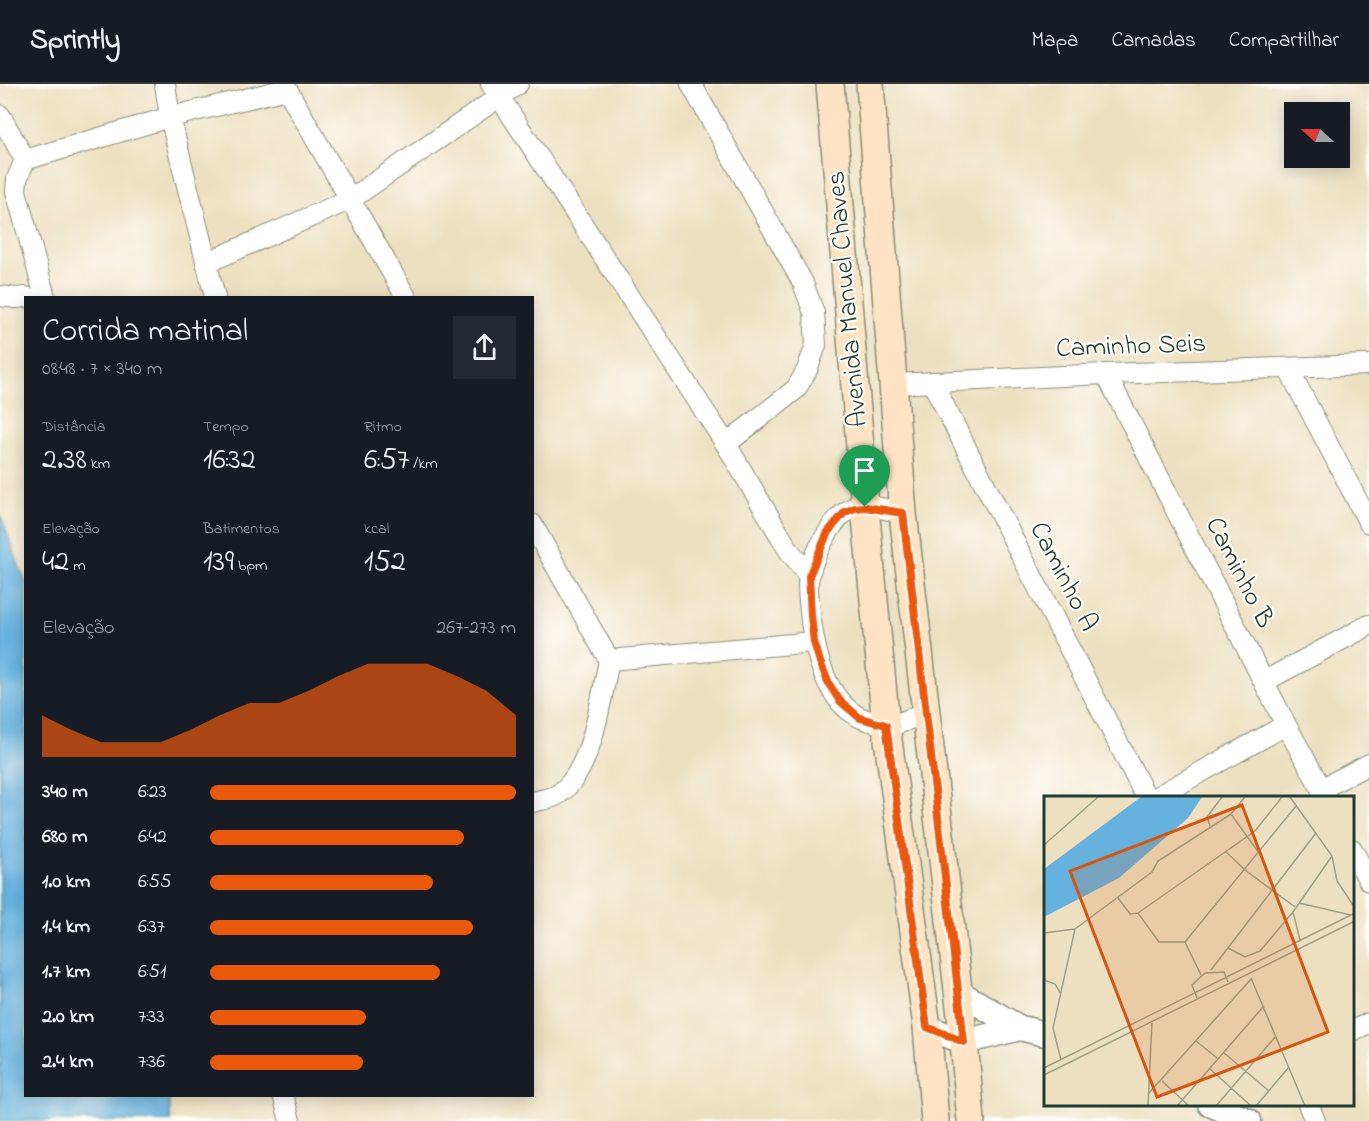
<!DOCTYPE html>
<html lang="pt">
<meta charset="utf-8">
<style>
body{margin:0;font-family:"Indie Flower",sans-serif;background:#242831;color:#f1f3f6;height:100vh;display:flex;flex-direction:column;font-size:22px;white-space:nowrap}
*{box-sizing:border-box;margin:0}
p{font-size:20px;color:#9ea1a6}
.icon{flex:none;width:33px;height:33px;fill:none;stroke:currentColor;stroke-width:2;stroke-linecap:round;stroke-linejoin:round}
.map{position:relative;flex:1;overflow:hidden}
.sheet{position:absolute;left:24px;top:212px;width:510px;height:801px;display:flex;flex-direction:column;background:#171b24;border-radius:0px;box-shadow:0 3px 15px #0003}
.sheet>*{flex:none}
.needle{width:39px;rotate:291deg}
.tools{position:absolute;left:1284px;top:18px;display:grid;gap:12px}
.tools a{display:grid;place-items:center;width:66px;height:66px;border-radius:0px;background:#171b24;box-shadow:0 3px 15px #0003;font-size:30px}
.pin{position:absolute;display:grid;place-items:center;width:51px;height:51px;color:#fff;margin:-62px -26px;border-radius:50% 50% 50% 0;rotate:-45deg;box-shadow:0 0 6px #0007}
.pin .icon{rotate:45deg}
.round{display:grid;place-items:center;flex:none;width:63px;height:63px;border-radius:0px;background:#242831}
.overview{display:flex;align-items:center;justify-content:space-between;height:102px;padding:0 18px}
h1{font-size:33px;font-weight:600;line-height:45px}
.stats{display:grid;grid-template-columns:repeat(3,1fr);gap:9px;height:102px;padding:6px 18px}
.stats div{display:grid;align-content:center}
.stats b{font-size:30px;font-weight:600}
.stats small{font-size:16px;font-weight:400}
.stats p{font-size:16px}
.chart{height:168px;padding:12px 18px}
.chart p{display:flex;justify-content:space-between}
.chart svg{width:100%;height:108px;margin-top:6px;fill:#ea580c;opacity:.7}
ul{padding:0 18px;list-style:none;font-size:20px}
li{display:grid;grid-template-columns:96px 72px 1fr;align-items:center;height:45px}
li i{height:15px;border-radius:8px;background:#ea580c}
header{display:flex;align-items:center;gap:36px;box-sizing:border-box;height:84px;padding:0 30px;background:#171b24;border-bottom:2px solid #363941}
header strong{font-size:28px}
nav{display:flex;gap:33px;margin-inline-start:auto;font-size:21px}
.map>svg:first-child{display:block}
.water{fill:#66b2df;stroke:#42788a;stroke-width:1.5}
.lines{fill:none;stroke-linecap:round;stroke-linejoin:round}
.minor-casing{stroke:#868e7a;stroke-width:22}
.tertiary-casing{stroke:#868e7a;stroke-width:27}
.secondary-casing{stroke:#868e7a;stroke-width:30}
.minor{stroke:#fff;stroke-width:20}
.tertiary{stroke:#fff;stroke-width:24}
.secondary{stroke:#fee4c5;stroke-width:27}
.route-casing{stroke:#fff;stroke-width:12}
.route{stroke:#ea580c;stroke-width:8}
.labels{text-anchor:middle;dominant-baseline:central;stroke-width:4.5;stroke-linejoin:round;paint-order:stroke}
.street-label{font-size:27px;fill:#1f3d34;stroke:#fdfcf7}
.inset-road{fill:none;stroke:#9b9f88;stroke-width:1.5}
.view{fill:#d45610;fill-opacity:0.15;stroke:#d45610;stroke-width:3}
.inset-edge{fill:none;stroke:#1f3d34;stroke-width:3}
</style>
<header>
<strong>Sprintly</strong>
<nav><a>Mapa</a><a>Camadas</a><a>Compartilhar</a></nav>
</header>
<div class="map">
<svg width="1369" height="1037" viewBox="0 0 1369 1037">
<rect width="100%" height="100%" fill="#fdfcf7"/>
<filter id="ink" filterUnits="userSpaceOnUse"><feTurbulence type="fractalNoise" baseFrequency=".0167" numOctaves="2"/><feDisplacementMap in="SourceGraphic" scale="12" xChannelSelector="R" yChannelSelector="G"/><feConvolveMatrix kernelMatrix="1 2 1 2 8 2 1 2 1" color-interpolation-filters="sRGB"/></filter>
<filter id="wash" filterUnits="userSpaceOnUse"><feTurbulence type="fractalNoise" baseFrequency=".008" numOctaves="4" result="noise"/><feDisplacementMap in="SourceGraphic" scale="24" xChannelSelector="R" yChannelSelector="G"/><feGaussianBlur stdDeviation="1.35" result="paint"/><feColorMatrix in="noise" values="0 0 0 0 0 0 0 0 0 0 0 0 0 0 0 0 0 1.4 0 .05"/><feComposite in="paint" operator="in"/></filter>
<g filter="url(#wash)">
<rect width="100%" height="100%" fill="#ede0c0"/>
<!-- water -->
<path class="water" d="M0 430 26 500V1011H168L171 1037H0Z"/>
</g>
<g filter="url(#ink)">
<g class="lines">
<!-- minor casing -->
<g class="minor-casing">
<g id="minor">
<path d="M165 0 170 33 215 213"/>
<path d="M284 0 406 213"/>
<path d="M491 0 726 360 788 465 809 492"/>
<path d="M691 0 803 199 814 229 816 261 807 286 796 305 726 360"/>
<path d="M0 31 25 76"/>
<path d="M25 76 170 33 287 5"/>
<path d="M25 76 17 95 16 107 45 213"/>
<path d="M206 179 351 115 518 0"/>
<path d="M0 212 16 214 26 213"/>
<path d="M1288 284 1369 439"/>
<path d="M1106 290 1286 641 1326 713"/>
<path d="M932 298 1146 713"/>
<path d="M894 300 1106 290 1369 281"/>
<path d="M903 429C888 426 868 419 853 424 833 431 814 471 809 491 806 504 810 524 811 537 816 574 829 626 870 637 876 638 882 641 888 641 902 640 914 633 926 627"/>
<path d="M532 440 609 576C601 614 592 693 555 712 549 715 540 716 532 718"/>
<path d="M609 576 814 558"/>
<path d="M1265 597 1369 541"/>
<path d="M1321 705 1369 680"/>
<path d="M1156 713 1286 641"/>
<path d="M1352 765 1369 797"/>
<path d="M1352 947 1369 939"/>
<path d="M283 1011 290 1037"/>
<path d="M1308 1020 1315 1037"/>
</g>
</g>
<!-- tertiary casing -->
<g class="tertiary-casing">
<g id="tertiary">
<path d="M958 908 1020 944 1045 950"/>
<path d="M927 943 964 958 1020 944"/>
<path d="M1210 1020 1249 1037"/>
</g>
</g>
<!-- secondary casing -->
<g class="secondary-casing">
<g id="secondary">
<path d="M830 0 865 423 886 641 927 943 935 1037"/>
<path d="M870 0 903 429 964 958 971 1037"/>
</g>
</g>
<!-- minor -->
<use href="#minor" class="minor"/>
<!-- tertiary -->
<use href="#tertiary" class="tertiary"/>
<!-- secondary -->
<use href="#secondary" class="secondary"/>
</g>
</g>
<g class="lines" filter="url(#ink)">
<!-- route casing -->
<g class="route-casing">
<path id="route" d="M865 423 903 429 964 958 927 943 886 641 860 634 840 617 829 600 820 578 814 558 811 532 809 492 828 448 845 428 855 424Z"/>
</g>
<!-- route -->
<use href="#route" class="route"/>
</g>
<g class="labels">
<!-- street labels -->
<g class="street-label">
<text transform="translate(848 215) rotate(-95)">Avenida Manuel Chaves</text>
<text transform="translate(1131 263) rotate(-2)">Caminho Seis</text>
<text transform="translate(1239 489) rotate(63)">Caminho B</text>
<text transform="translate(1063 493) rotate(63)">Caminho A</text>
</g>
</g>
<!-- overview -->
<g transform="translate(1044 712)">
<rect width="310" height="310" fill="#ede0c0"/>
<path d="M97 1H158L144 22 75 82 0 121V73Z" fill="#66b2df"/>
<path class="inset-road" d="M246 1 288 60 293 85 311 112M187 18 215 57M187 18 201 1M166 30 163 21 178 1M0 49 54 1M181 55 201 74 251 111M74 102 86 118 94 117 115 146H141L252 10M255 107 307 119M249 116 256 144M94 117 211 35 238 1M31 133 108 76 114 65 187 18M0 137 31 133M141 146 157 179M184 152 201 161 216 155 249 116 288 60M167 174 272 37M207 182 261 310M0 184 11 188 17 198M153 202 148 189 161 177 180 176 184 186M152 245 173 262M179 256 225 295M17 264 9 232 31 133M0 272 311 117M165 272 207 310M0 279 311 125M118 285 145 310M105 297 208 182M104 310 108 225M133 310 220 210M172 310 232 240M212 310 245 271"/>
<path class="view" d="M198 9 284 236 113 301 26 75Z"/>
<rect width="310" height="310" class="inset-edge"/>
</g>
</svg>
<div class="tools">
<a><svg class="needle" viewBox="-14 -14 28 28"><path d="M0-13l5 13h-10z" fill="#e53935"/><path d="M0 13l5-13h-10z" fill="#9ea1a6"/></svg></a>
</div>
<div class="pin" style="left:865px;top:423px;background:#1e9e55"><svg class="icon" aria-label="arrive" viewBox="0 0 24 24"><path d="M6 21V4h12l-3 4 3 4H6"/></svg></div>
<section class="sheet">
<div class="overview"><div><h1>Corrida matinal</h1><p>08:48 · 7 × 340 m</p></div><a class="round"><svg class="icon" aria-label="share" viewBox="0 0 24 24"><path d="M12 15V3M7 8l5-5 5 5M5 13v7h14v-7"/></svg></a></div>
<div class="stats">
<div><p>Distância</p><b>2.38<small> km</small></b></div>
<div><p>Tempo</p><b>16:32</b></div>
<div><p>Ritmo</p><b>6:57<small> /km</small></b></div>
</div>
<div class="stats">
<div><p>Elevação</p><b>42<small> m</small></b></div>
<div><p>Batimentos</p><b>139<small> bpm</small></b></div>
<div><p>kcal</p><b>152</b></div>
</div>
<div class="chart"><p><span>Elevação</span>267–273 m</p>
<svg viewBox="0 0 160 44" preserveAspectRatio="none"><path d="M0 44V27L10 33L20 38L30 38L40 38L50 33L60 27L70 22L80 22L90 17L100 11L110 6L120 6L130 6L140 11L150 17L160 27V44z"/></svg>
</div>
<ul>
<li><b>340 m</b>6:23<i style="width:100%"></i></li>
<li><b>680 m</b>6:42<i style="width:83%"></i></li>
<li><b>1.0 km</b>6:55<i style="width:73%"></i></li>
<li><b>1.4 km</b>6:37<i style="width:86%"></i></li>
<li><b>1.7 km</b>6:51<i style="width:75%"></i></li>
<li><b>2.0 km</b>7:33<i style="width:51%"></i></li>
<li><b>2.4 km</b>7:36<i style="width:50%"></i></li>
</ul>
</section>
</div>
